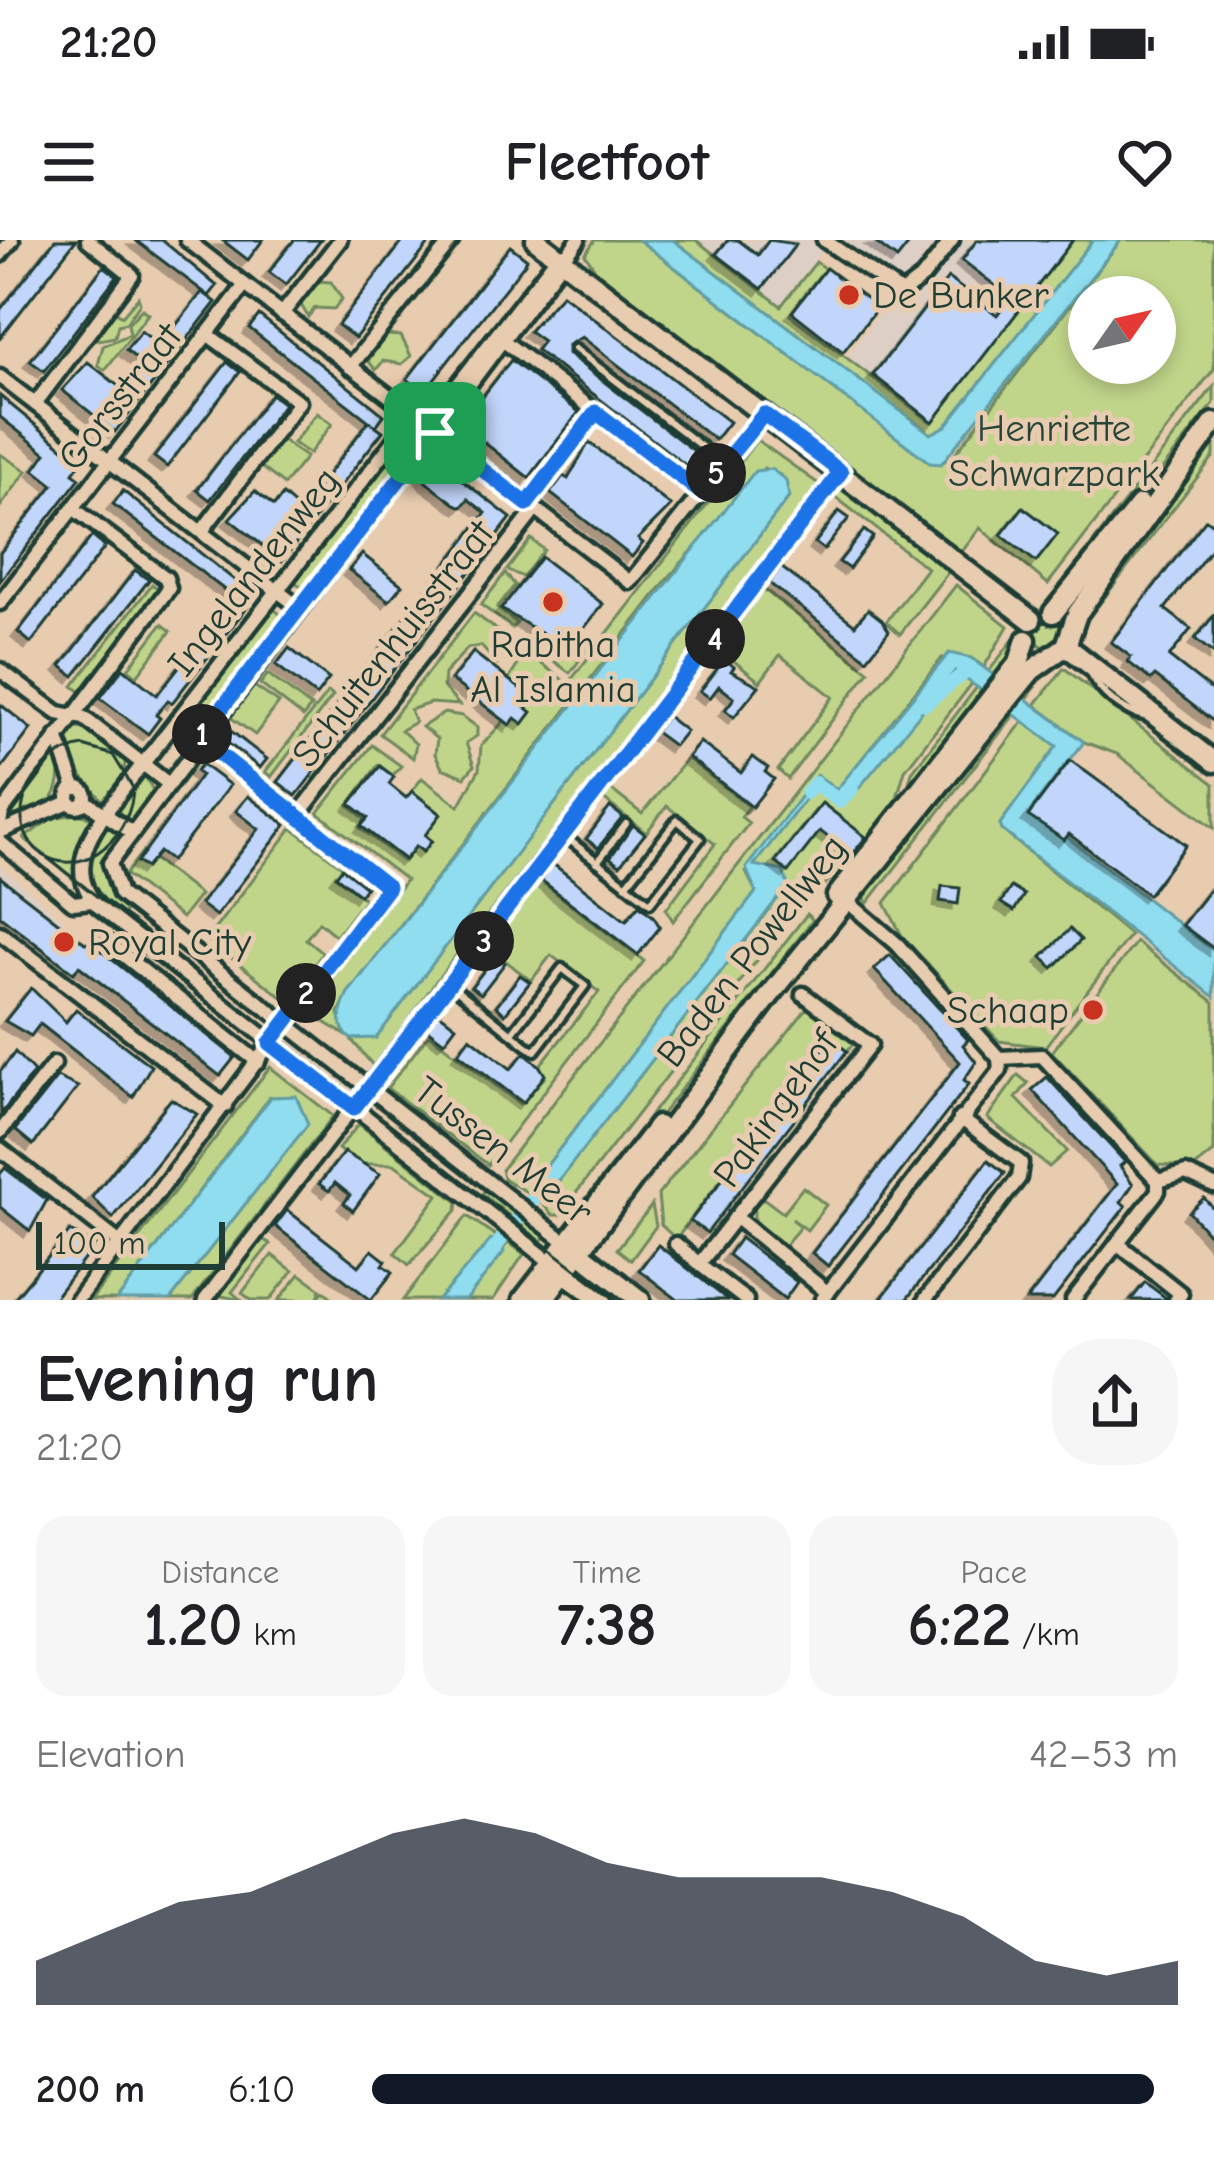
<!DOCTYPE html>
<meta charset="utf-8">
<style>
body{margin:0;font-family:"Comic Neue",sans-serif;background:#f6f6f6;color:#202124;height:100vh;display:flex;flex-direction:column;font-size:45px;white-space:nowrap}
*{box-sizing:border-box;margin:0}
p{font-size:39px;color:#757577}
.icon{flex:none;width:66px;height:66px;fill:none;stroke:currentColor;stroke-width:2;stroke-linecap:round;stroke-linejoin:round}
.map{position:relative;height:1060px;overflow:hidden}
.details{display:flex;flex-direction:column;background:#fff;flex:1}
.details>*{flex:none}
.needle{width:78px;rotate:56deg}
.buttons{position:absolute;left:1068px;top:36px;display:grid;gap:24px}
.buttons a{display:grid;place-items:center;width:108px;height:108px;border-radius:50%;background:#fff;box-shadow:0 6px 18px #0003;font-size:60px}
.scale{position:absolute;left:36px;bottom:30px;width:189px;box-sizing:border-box;padding-left:12px;border:6px solid #1f3d34;border-top:0;font-size:33px;line-height:42px;white-space:nowrap;color:#1f3d34;-webkit-text-stroke:9px #e8ccaf;paint-order:stroke}
.pin{position:absolute;display:grid;place-items:center;width:102px;height:102px;color:#fff;margin:-51px;border-radius:24px;box-shadow:0 6px 18px #0006}
.km{position:absolute;width:60px;height:60px;margin:-30px;border-radius:50%;background:#222;color:#fff;font-size:33px;line-height:60px;text-align:center}
.round{display:grid;place-items:center;flex:none;width:126px;height:126px;border-radius:48px;background:#f6f6f6}
.overview{display:flex;align-items:center;justify-content:space-between;height:204px;padding:0 36px}
h1{font-size:66px;font-weight:600;line-height:90px}
.figures{display:grid;grid-template-columns:repeat(3,1fr);gap:18px;height:204px;padding:12px 36px}
.figures div{display:grid;align-content:center;border-radius:30px;background:#f6f6f6;text-align:center}
.figures b{font-size:60px;font-weight:600}
.figures small{font-size:33px;font-weight:400}
.figures p{font-size:33px}
.chart{height:336px;padding:24px 36px}
.chart p{display:flex;justify-content:space-between}
.chart svg{width:100%;height:216px;margin-top:12px;fill:#111827;opacity:.7}
ul{padding:0 36px;list-style:none;font-size:39px}
li{display:grid;grid-template-columns:192px 144px 1fr;align-items:center;height:90px}
li i{height:30px;border-radius:15px;background:#111827}
.status{display:flex;justify-content:space-between;align-items:center;height:84px;padding:0 60px;background:#fff;direction:ltr}
.status svg{height:33px;fill:currentColor}
header{display:flex;justify-content:space-between;align-items:center;height:156px;padding:0 36px;background:#fff;font-size:54px;font-weight:600}
.map>svg:first-child{display:block}
.built{fill:#ddcfc6}
.green{fill:#c1d58a;stroke:#70895f;stroke-width:3;fill-rule:evenodd}
.water{fill:#90ddef;stroke:#639da4;stroke-width:3}
.lines{fill:none;stroke-linecap:round;stroke-linejoin:round}
.canal{stroke:#90ddef;stroke-width:14}
.building{fill:#c2d6fb;stroke:#1f3d34;stroke-width:3;filter:url(#shadow)}
.lane-casing{stroke:#1f3d34;stroke-width:15}
.street-casing{stroke:#1f3d34;stroke-width:21}
.secondary-casing{stroke:#1f3d34;stroke-width:27}
.lane{stroke:#e8ccaf;stroke-width:6}
.street{stroke:#e8ccaf;stroke-width:12}
.secondary{stroke:#e8ccaf;stroke-width:18}
.tram{stroke:#1f3d34;stroke-width:3}
.route-casing{stroke:#fff;stroke-width:24}
.route{stroke:#1a73e8;stroke-width:15}
.poi-dot{fill:#c8321e;stroke:#e8ccaf;stroke-width:4.5}
.labels{text-anchor:middle;dominant-baseline:central;stroke-width:10;stroke-linejoin:round;paint-order:stroke}
.poi-label{font-size:39px;fill:#1f3d34;stroke:#e8ccaf;text-anchor:start}
.street-label{font-size:39px;fill:#1f3d34;stroke:#e8ccaf}
.park-label{font-size:39px;fill:#274538;stroke:#e8ccaf}
</style>
<div class="status"><b>21:20</b><svg viewBox="0 0 49 12"><path d="M0 12V9h3v3zM5 12V6h3v6zM10 12V3h3v9zM15 12V0h3v12zM26 1h20v11H26zM47 4h2v5h-2z"/></svg></div>
<header><svg class="icon" aria-label="menu" viewBox="0 0 24 24"><path d="M4 6h16M4 12h16M4 18h16"/></svg>Fleetfoot<svg class="icon" aria-label="heart" viewBox="0 0 24 24"><path d="M12 20l-8-8c-3-5 5-10 8-4 3-6 11-1 8 4z"/></svg></header>
<div class="map">
<svg width="1214" height="1060" viewBox="0 0 1214 1060">
<defs>
<filter id="shadow"><feDropShadow dx="-6" dy="6" stdDeviation="0" flood-color="#0004"/></filter>
</defs>
<rect width="100%" height="100%" fill="#e8ccaf"/>
<filter id="ink" filterUnits="userSpaceOnUse"><feTurbulence type="fractalNoise" baseFrequency=".00833" numOctaves="2"/><feDisplacementMap in="SourceGraphic" scale="24" xChannelSelector="R" yChannelSelector="G"/><feConvolveMatrix kernelMatrix="1 2 1 2 8 2 1 2 1" color-interpolation-filters="sRGB"/></filter>
<g filter="url(#ink)">
<!-- built -->
<g class="built">
<path d="M687 0H1077L933 190 844 121 890 60 823 9 779 67Z"/>
<path d="M0 626 80 694 59 715 0 669Z"/>
</g>
<!-- green -->
<g class="green">
<path d="M595 0H639L930 223 950 220 1121 0H1214V129L1048 344 980 288 961 313 599 35 585 14ZM1089 57H1155V123H1089Z"/>
<path d="M673 0H696L781 66 816 22 825 29 790 75 931 182 1071 0H1093L946 186 931 194Z"/>
<path d="M318 41 331 42 342 59 334 69 315 68 308 77 300 63Z"/>
<path d="M138 57 140 63 126 83 118 85 115 97 99 100 91 94 111 68 122 76Z"/>
<path d="M142 69 148 74 105 130 98 125 103 106 130 94 128 84Z"/>
<path d="M386 95 401 96 411 116 402 124 383 121 376 130 368 121Z"/>
<path d="M1214 146V163L1071 346 1065 339Z"/>
<path d="M317 173 332 184 309 214 293 203Z"/>
<path d="M1214 187V216L1098 366 1093 362Z"/>
<path d="M405 193 421 205 308 352 291 339Z"/>
<path d="M279 198 306 217 284 245 258 224Z"/>
<path d="M757 200 823 247 436 741 375 828 350 798 315 776 309 778 341 724 406 640 318 573 372 505 401 526 393 535 378 525 349 565 365 579 360 588 404 622 416 606 424 611 432 601 425 595 441 574 412 551 422 538 459 566 479 530 481 506 504 481 510 485 531 458 509 439 526 412 568 444ZM764 228 780 235 789 257 376 798 344 793 339 773 348 753 665 342Z"/>
<path d="M0 214 27 231 0 267Z"/>
<path d="M841 247 949 331 900 394 886 382 927 328 834 256Z"/>
<path d="M531 299 544 310 523 337 507 330Z"/>
<path d="M505 333 515 345 497 368 517 383 512 388 481 365Z"/>
<path d="M152 344 160 350 82 453 73 446Z"/>
<path d="M956 345 1008 386 984 427 971 418H942L837 550 816 536 746 632 756 652 532 945V955L504 939 502 929Z"/>
<path d="M764 349 869 431 788 539 778 530 833 457 780 415 760 442 719 409Z"/>
<path d="M270 366 286 379 205 485 196 486 187 475Z"/>
<path d="M474 373 514 403 499 413 497 424 481 406 468 408 444 434 443 447 459 465 430 463 410 470 415 482 401 490 416 504 413 518 380 494Z"/>
<circle cx="1049" cy="394" r="14"/>
<path d="M162 384 171 391 137 436 128 429Z"/>
<path d="M584 394 593 402 570 433 555 422Z"/>
<path d="M1012 401 1015 417 903 564 912 532Z"/>
<path d="M1064 428 1214 544V588L1117 514 1084 502 1035 465Z"/>
<path d="M960 431 974 441 905 530 895 564 855 620 803 661 559 975H553L537 958 546 957 788 645 753 626 817 544 840 561 850 559 951 433Z"/>
<path d="M268 434 311 467 303 477 260 444Z"/>
<path d="M1031 444 1036 447 867 664 862 648Z"/>
<path d="M254 446 279 463 255 495 230 477Z"/>
<path d="M328 452 333 456 271 537 265 532Z"/>
<path d="M444 473 462 476 477 487V496L466 503 474 526 465 537 442 528 435 514 437 499 422 487Z"/>
<path d="M1024 480 1057 506 1000 584 1002 590 1130 695 1045 807 999 801 902 696 885 663Z"/>
<path d="M72 488 89 489 125 522 123 542 106 565 76 529 66 495Z"/>
<path d="M55 507C69 545 52 581 6 574Z"/>
<path d="M687 518 749 566 741 577 749 583 673 681 666 669 715 604 667 566 646 593 602 558 609 548 642 574Z"/>
<path d="M142 531 153 550 130 581 112 570Z"/>
<path d="M77 574 95 578 81 605 79 644 24 598 52 578Z"/>
<path d="M103 582 121 594 105 631 113 653 129 667 119 679C84 651 81 620 103 582Z"/>
<path d="M292 588 343 627 336 637 365 659 336 696 319 682 306 699 323 713 287 761 207 699Z"/>
<path d="M143 611 200 655 182 678 125 634Z"/>
<path d="M537 638 644 721 488 925 387 848 429 794 520 864 545 837 537 829 599 752 551 715 531 741 486 705Z"/>
<path d="M807 674 813 680 583 975 577 970Z"/>
<path d="M1136 702 1214 762V912L1195 927 1158 925 1052 812Z"/>
<path d="M807 768 854 803 847 811 831 799 676 999 661 985 658 955Z"/>
<path d="M270 827 333 876 192 1060H170L307 885 296 857H270L117 1060H91Z"/>
<path d="M1018 835 1028 843 1016 858 1067 911 1049 927 987 878Z"/>
<path d="M359 884 458 962 457 970 409 1025 395 1013 438 955 394 924H357L338 909Z"/>
<path d="M487 947 547 994 541 1001 482 954Z"/>
<path d="M803 947 826 965 807 990 792 979 800 987 784 1006 754 982V968L763 958 783 973Z"/>
<path d="M652 965 656 986 631 1020 617 1009Z"/>
<path d="M467 976 499 998 491 1000 438 1060H403Z"/>
<path d="M261 998 270 1004 232 1052 241 1060 217 1055Z"/>
<path d="M508 1002 524 1014 493 1060H466Z"/>
<path d="M272 1015 293 1031 270 1060H251L242 1053Z"/>
<path d="M300 1034 321 1049 318 1057 324 1051 335 1060H279Z"/>
</g>
<!-- water -->
<g class="water">
<path d="M639 0H673L931 194 946 186 1093 0H1121L941 224 930 223Z"/>
<path d="M771 229 786 240 789 257 376 798 351 799C335 786 340 769 348 753L755 231Z"/>
<path d="M949 413 971 418 1084 502 1032 570 1214 711V757L1002 590 1000 584 1057 506 955 431 850 559 840 561 816 545 754 625 783 631 788 645 546 957 534 958 532 945 756 652 746 628 817 535 837 549Z"/>
<path d="M296 856 308 884 170 1060H117L271 857Z"/>
<path d="M499 998 504 1012 466 1060H438L491 1000Z"/>
</g>
<g class="lines">
<!-- canal -->
<g class="canal">
<path d="M925 464 971 428"/>
<path d="M807 553 815 543 840 562 852 549"/>
<path d="M491 1013 544 945"/>
</g>
</g>
<!-- building -->
<g class="building">
<path d="M55 0H76L0 98V70Z"/>
<path d="M135 0H162L217 46 209 56Z"/>
<path d="M222 0H263L248 20Z"/>
<path d="M294 0H321L286 45 269 32Z"/>
<path d="M404 0H432L355 98 338 85Z"/>
<path d="M728 0H738L758 15 769 0 796 4 762 49 716 14Z"/>
<path d="M872 0H912L897 19Z"/>
<path d="M977 0H1073L933 182 873 135 948 38 997 75 1010 57 962 20Z"/>
<path d="M510 6 527 19 525 23 424 152 407 139Z"/>
<path d="M104 26 117 36 44 131 30 121Z"/>
<path d="M826 28 878 67 843 112 792 72Z"/>
<path d="M202 52 216 62 115 192 62 150 88 122 120 147 139 121 126 110 141 91 160 106Z"/>
<path d="M562 54 729 182 715 200 582 97 568 105V114L702 217 692 230 536 110 543 101 529 91Z"/>
<path d="M259 75 384 175 376 186 369 181 383 191 282 321 229 279 255 251 274 266 283 255 300 270 369 181 249 88Z"/>
<path d="M511 120 579 172 529 238 461 184Z"/>
<path d="M227 122 240 132 167 227 154 217Z"/>
<path d="M271 154 284 164 210 260 197 250Z"/>
<path d="M0 156 81 222 73 233 80 238 0 341V313L53 245 34 230 46 213 0 177Z"/>
<path d="M589 202 671 266 638 299 643 303 632 317 550 253 563 236 568 239Z"/>
<path d="M435 219 511 278 296 556 278 542 486 273 468 259 462 267 455 264 426 242 422 236Z"/>
<path d="M123 251 248 351 240 362 113 264Z"/>
<path d="M1023 267 1058 294 1036 322 1001 295Z"/>
<path d="M839 271 849 278 824 310 815 303Z"/>
<path d="M1206 279 1214 285V305L1165 369 1191 389 1169 417 1214 452V482L1155 436 1151 440 1128 422 1131 417 1111 402Z"/>
<path d="M864 290 873 297 849 329 839 322Z"/>
<path d="M92 296 105 307 31 403 18 392Z"/>
<path d="M362 314 402 345 389 361 349 330Z"/>
<path d="M541 317 603 364 568 409 501 369Z"/>
<path d="M781 327 855 385 868 369 882 380 889 391 867 419 769 343Z"/>
<path d="M135 330 149 340 74 436 61 426Z"/>
<path d="M233 357 247 367 172 463 168 460 156 475 160 478 148 494 100 458 123 428 157 455Z"/>
<path d="M1214 375V414L1195 399Z"/>
<path d="M289 408 329 439 316 456 276 425Z"/>
<path d="M473 412 531 457 524 466 532 472 523 484 515 478 510 485 451 440Z"/>
<path d="M725 419 734 427 731 431 759 446 734 477 725 470 734 458 719 446 710 458 700 451Z"/>
<path d="M0 464 31 489 0 530Z"/>
<path d="M667 476 686 491 674 506 655 492Z"/>
<path d="M227 488 267 519 260 528 220 497Z"/>
<path d="M700 502 741 533 753 517 768 528 765 532 774 539 752 567 688 517Z"/>
<path d="M1070 520 1186 605 1148 655 1069 594 1064 600 1028 576Z"/>
<path d="M202 524 230 545 171 621 159 612 146 628 137 622 201 535 196 531Z"/>
<path d="M380 526 394 537 389 544 406 558 412 551 441 574 425 595 432 601 423 612 416 606 405 620 361 586 368 578 350 564Z"/>
<path d="M248 556 286 585 216 676 200 664 259 589 236 571Z"/>
<path d="M822 563 866 597 852 615 820 591 788 632 775 622Z"/>
<path d="M610 567 623 577 598 608 586 599Z"/>
<path d="M633 585 645 594 620 625 610 618Z"/>
<path d="M553 624 626 681 639 665 653 676 660 687 638 715 541 640Z"/>
<path d="M342 628 366 647 360 655 336 636Z"/>
<path d="M0 637 85 703 95 700 100 710 235 817 220 836 79 726 74 733 0 676Z"/>
<path d="M1214 644V709L1182 685Z"/>
<path d="M942 646 960 648 958 664 940 661Z"/>
<path d="M1011 647 1024 655 1014 671 1001 663Z"/>
<path d="M1070 689 1081 700 1053 728 1042 717Z"/>
<path d="M496 715 505 723 481 754 471 747Z"/>
<path d="M890 715 968 800 963 805 976 822 964 840 969 844 828 1026 812 1013 960 822 874 729Z"/>
<path d="M520 735 530 742 505 774 496 766Z"/>
<path d="M31 748 66 782 76 769 151 826 133 857 40 784 31 796 5 781Z"/>
<path d="M439 773 456 786 444 802 427 789Z"/>
<path d="M470 797 511 829 524 813 539 825 545 835 523 863 458 813Z"/>
<path d="M831 799 847 811 707 993 690 981Z"/>
<path d="M15 812 34 832 1 874 0 832Z"/>
<path d="M57 837 78 847 33 905 15 890Z"/>
<path d="M1047 837 1125 922 1120 926 1133 944 1121 962 1126 966 1053 1060H1027L1117 944 1032 850Z"/>
<path d="M171 859 197 874 113 978 92 957Z"/>
<path d="M344 912 380 934 353 971 344 963 350 955 335 943 329 951 319 944Z"/>
<path d="M988 920 1005 933 977 969 906 1060H880Z"/>
<path d="M5 928 47 960 30 991 0 967V934Z"/>
<path d="M1204 958 1214 969V1000L1189 972Z"/>
<path d="M287 970 359 1026 372 1010 386 1021 383 1025 393 1032 371 1060 275 986Z"/>
<path d="M70 991 95 1005 53 1060H13Z"/>
<path d="M740 998 797 1042 785 1059 728 1015Z"/>
<path d="M658 1005 728 1060H678L639 1030Z"/>
<path d="M1145 1042 1166 1058V1060H1131Z"/>
</g>
<g class="lines">
<!-- lane casing -->
<g class="lane-casing">
<g id="lane">
<path d="M575 109 724 224"/>
<path d="M1090 431C1099 454 1123 472 1147 477"/>
<path d="M563 595 650 663 700 599 677 580 626 645"/>
<path d="M597 622 626 584"/>
<path d="M451 745 527 806 535 811 585 746 562 728 512 793"/>
</g>
</g>
<!-- street casing -->
<g class="street-casing">
<g id="street">
<path d="M187 0 630 342 764 174"/>
<path d="M824 0 902 53 923 37 952 0"/>
<path d="M0 15 12 0"/>
<path d="M282 74 340 0"/>
<path d="M505 102 700 252"/>
<path d="M350 127 452 0"/>
<path d="M0 137 301 369"/>
<path d="M35 164 132 35 88 0"/>
<path d="M527 264 596 172"/>
<path d="M202 291 299 162 207 94"/>
<path d="M0 363 245 45"/>
<path d="M0 430 58 473 84 478 166 542"/>
<path d="M57 496 75 548"/>
<circle cx="77" cy="557" r="9"/>
<path d="M85 561 130 591"/>
<path d="M298 575 535 270"/>
<path d="M0 584 2 572 169 348 166 338 73 268"/>
<path d="M0 592 69 562"/>
<path d="M0 602 73 663 92 661"/>
<path d="M841 656 897 704 999 818"/>
<path d="M0 693 225 866"/>
<path d="M107 702 258 822"/>
<path d="M999 818 1042 816 1158 941 1186 933 1214 946"/>
<path d="M0 892 54 824"/>
<path d="M0 909 120 1003"/>
<path d="M735 977 828 1053"/>
<path d="M567 1003 120 654 110 623 578 0"/>
<path d="M1117 1003 1181 1054 1176 1060"/>
<path d="M676 1004 699 1024"/>
<path d="M552 1023 98 666C61 627 97 584 121 552L399 194 438 170 558 16 568 13"/>
<path d="M77 1060 388 647 177 480"/>
<path d="M205 1060 841 232"/>
<path d="M746 1060 699 1024 870 805 803 754"/>
<path d="M822 1060 1000 830 999 818"/>
<path d="M925 1060 1019 938 1021 923 960 878"/>
<path d="M1073 1060 1158 951V941"/>
</g>
</g>
<!-- secondary casing -->
<g class="secondary-casing">
<g id="secondary">
<path d="M536 0 1031 380"/>
<path d="M1053 373 1140 265"/>
<path d="M1066 406 1214 522"/>
<path d="M837 656 1019 422 1026 400"/>
<path d="M573 1007 640 1060"/>
<path d="M555 1026 602 1060"/>
<path d="M523 1060 658 886"/>
<path d="M543 1060 770 755 1031 431 1066 406 1077 374 1214 183"/>
</g>
</g>
<!-- lane -->
<use href="#lane" class="lane"/>
<!-- street -->
<use href="#street" class="street"/>
<!-- secondary -->
<use href="#secondary" class="secondary"/>
<!-- tram -->
<path class="tram" d="M43 615C87 641 133 591 133 548L113 515 83 506C39 513 0 572 36 609 230 758 422 911 616 1060"/>
</g>
</g>
<g class="lines" filter="url(#ink)">
<!-- route casing -->
<g class="route-casing">
<path id="route" d="M596 172 700 252 764 174 841 232 354 868 270 803 388 647 199 498 435 193 527 264Z"/>
</g>
<!-- route -->
<use href="#route" class="route"/>
</g>
<!-- markers -->
<g class="poi-dot">
<circle cx="849" cy="55" r="12"/>
<circle cx="553" cy="362" r="12"/>
<circle cx="64" cy="702" r="12"/>
<circle cx="1093" cy="770" r="12"/>
</g>
<g class="labels">
<!-- poi labels -->
<g class="poi-label">
<text x="873" y="55">De Bunker</text>
<text x="553" y="404" text-anchor="middle">Rabitha<tspan x="553" dy="45">Al Islamia</tspan></text>
<text x="88" y="702">Royal City</text>
<text x="1069" y="770" text-anchor="end">Schaap</text>
</g>
<!-- street labels -->
<g class="street-label">
<text transform="translate(120 157) rotate(-52)">Gorsstraat</text>
<text transform="translate(254 332) rotate(-52)">Ingelandenweg</text>
<text transform="translate(393 404) rotate(-52)">Schuitenhuisstraat</text>
<text transform="translate(752 711) rotate(-52)">Baden Powellweg</text>
<text transform="translate(776 869) rotate(-54)">Pakingehof</text>
<text transform="translate(503 911) rotate(38)">Tussen Meer</text>
</g>
<!-- park labels -->
<g class="park-label">
<text x="1054" y="188">Henriette<tspan x="1054" dy="45">Schwarzpark</tspan></text>
</g>
</g>
</svg>
<div class="buttons">
<a><svg class="needle" viewBox="-14 -14 28 28"><path d="M0-13l5 13h-10z" fill="#e53935"/><path d="M0 13l5-13h-10z" fill="#757577"/></svg></a>
</div>
<div class="scale">100 m</div>
<div class="pin" style="left:435px;top:193px;background:#1e9e55"><svg class="icon" aria-label="arrive" viewBox="0 0 24 24"><path d="M6 21V4h12l-3 4 3 4H6"/></svg></div>
<b class="km" style="left:202px;top:494px">1</b>
<b class="km" style="left:306px;top:753px">2</b>
<b class="km" style="left:484px;top:701px">3</b>
<b class="km" style="left:715px;top:399px">4</b>
<b class="km" style="left:716px;top:233px">5</b>
</div>
<section class="details">
<div class="overview"><div><h1>Evening run</h1><p>21:20</p></div><a class="round"><svg class="icon" aria-label="share" viewBox="0 0 24 24"><path d="M12 15V3M7 8l5-5 5 5M5 13v7h14v-7"/></svg></a></div>
<div class="figures">
<div><p>Distance</p><b>1.20<small> km</small></b></div>
<div><p>Time</p><b>7:38</b></div>
<div><p>Pace</p><b>6:22<small> /km</small></b></div>
</div>
<div class="chart"><p><span>Elevation</span>42–53 m</p>
<svg viewBox="0 0 160 44" preserveAspectRatio="none"><path d="M0 44V35L10 29L20 23L30 21L40 15L50 9L60 6L70 9L80 15L90 18L100 18L110 18L120 21L130 26L140 35L150 38L160 35V44z"/></svg>
</div>
<ul>
<li><b>200 m</b>6:10<i style="width:97%"></i></li>
</ul>
</section>
